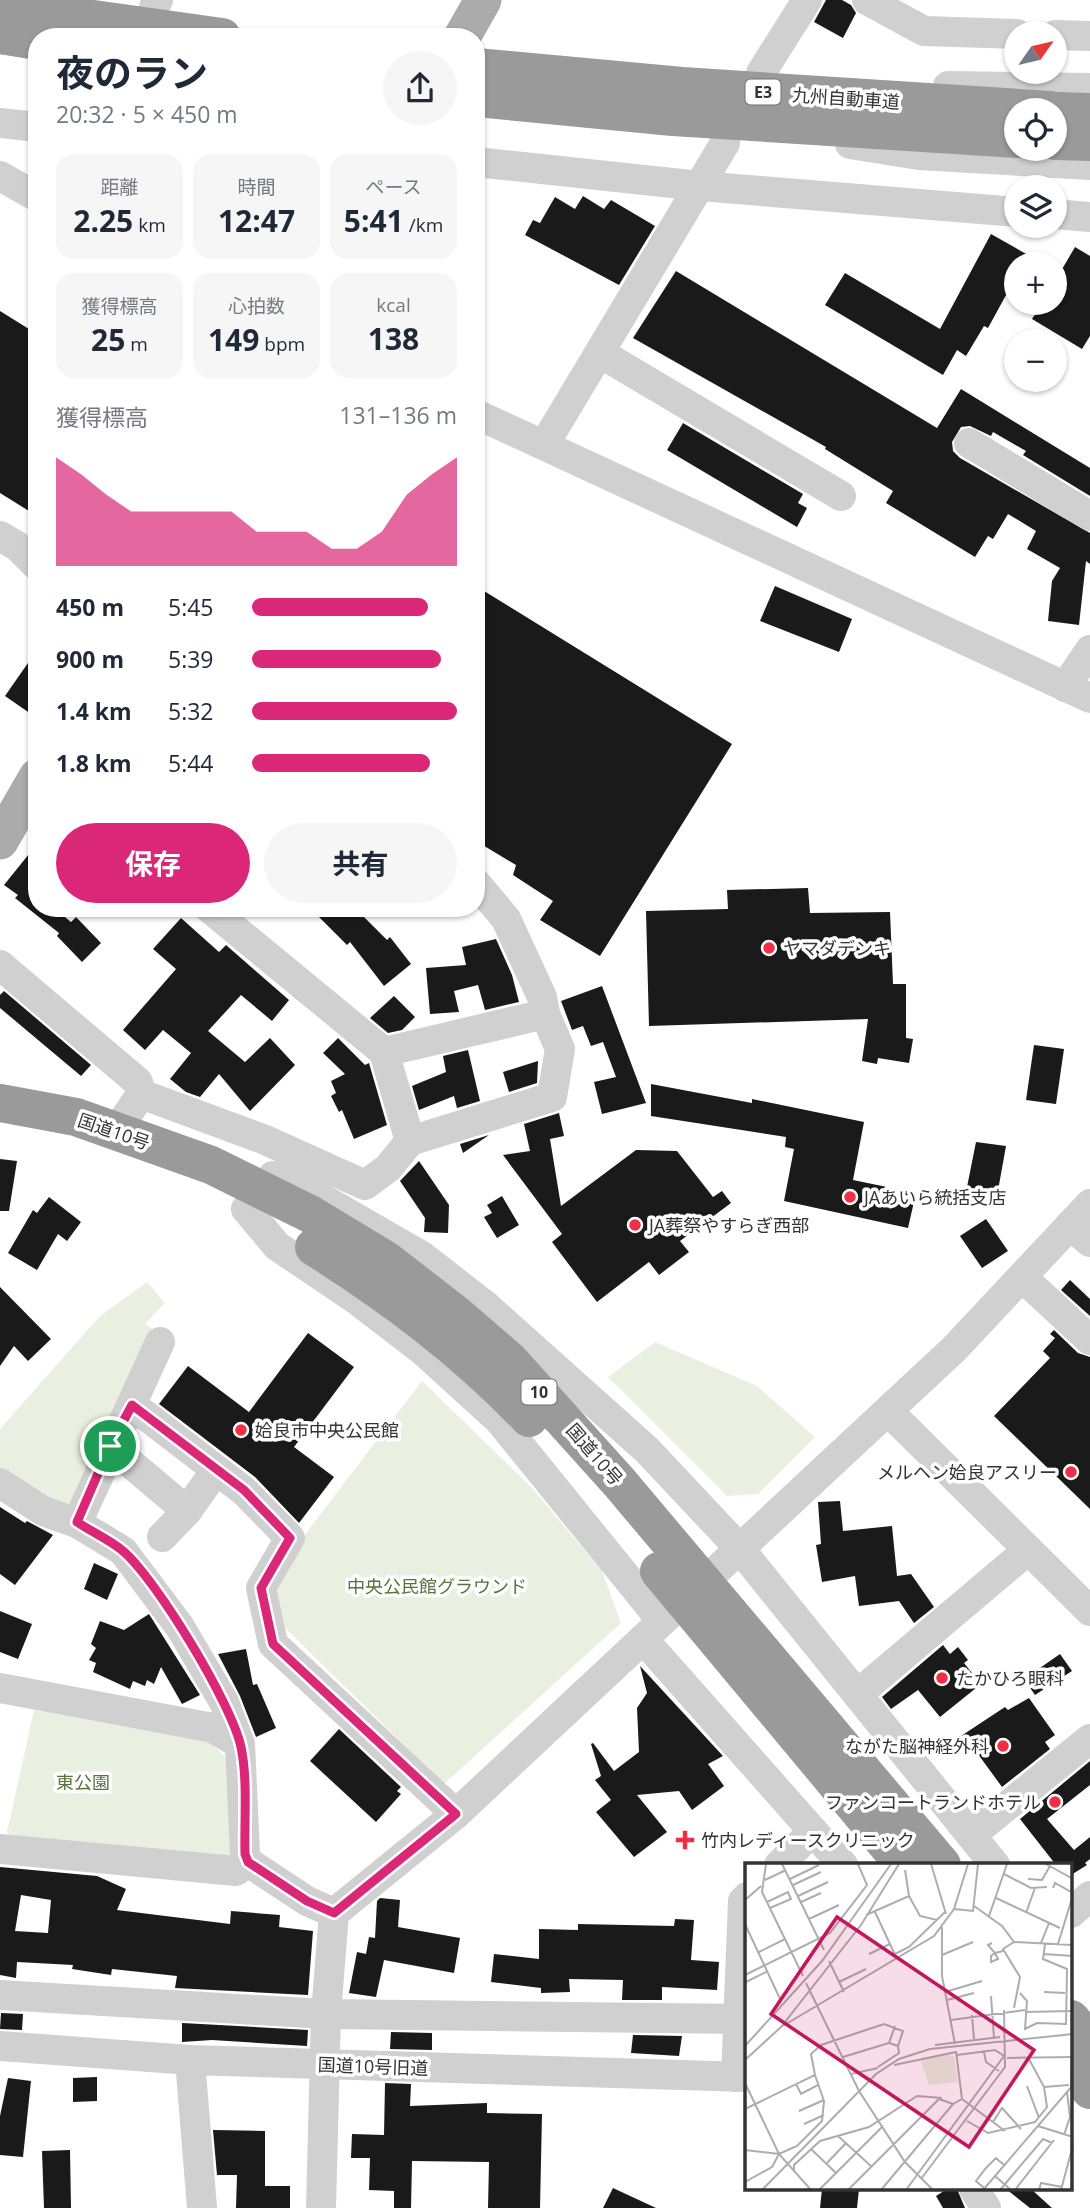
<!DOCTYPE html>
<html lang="ja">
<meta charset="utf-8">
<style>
body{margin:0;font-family:"Open Sans","Noto Sans JP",sans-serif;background:#f6f6f7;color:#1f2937;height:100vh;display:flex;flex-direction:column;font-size:26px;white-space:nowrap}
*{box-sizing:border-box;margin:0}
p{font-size:23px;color:#747a83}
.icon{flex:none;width:38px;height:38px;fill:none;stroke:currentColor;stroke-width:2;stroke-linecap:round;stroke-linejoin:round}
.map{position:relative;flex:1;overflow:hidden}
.details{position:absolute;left:28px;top:28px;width:457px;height:889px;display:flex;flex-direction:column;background:#fff;border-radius:28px;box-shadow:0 2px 5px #0004}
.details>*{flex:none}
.needle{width:46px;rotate:56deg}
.fabs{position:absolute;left:1004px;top:21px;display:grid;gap:14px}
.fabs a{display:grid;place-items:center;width:63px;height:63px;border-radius:50%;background:#fff;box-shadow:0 2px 5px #0004;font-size:35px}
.pin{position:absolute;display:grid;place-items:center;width:60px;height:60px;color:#fff;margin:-30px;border:4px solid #fff;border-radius:50%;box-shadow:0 2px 7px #0007}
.round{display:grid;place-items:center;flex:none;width:74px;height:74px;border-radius:37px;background:#f6f6f7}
.summary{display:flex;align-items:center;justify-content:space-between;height:119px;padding:0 28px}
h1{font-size:38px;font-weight:700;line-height:52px}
.metrics{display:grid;grid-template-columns:repeat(3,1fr);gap:10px;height:119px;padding:7px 28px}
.metrics div{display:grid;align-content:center;border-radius:18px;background:#f6f6f7;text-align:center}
.metrics b{font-size:30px;font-weight:700}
.metrics small{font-size:19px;font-weight:400}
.metrics p{font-size:19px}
.chart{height:196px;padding:14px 28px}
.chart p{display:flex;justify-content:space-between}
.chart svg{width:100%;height:126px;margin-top:7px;fill:#db2777;opacity:.7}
.action{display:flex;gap:14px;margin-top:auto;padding:14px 28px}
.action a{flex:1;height:80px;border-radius:42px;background:#db2777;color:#fff;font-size:28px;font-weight:700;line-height:80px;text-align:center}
.action a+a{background:#f6f6f7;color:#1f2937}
ul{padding:0 28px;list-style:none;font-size:23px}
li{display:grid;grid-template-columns:112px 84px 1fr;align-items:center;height:52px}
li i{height:18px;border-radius:9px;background:#db2777}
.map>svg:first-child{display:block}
.green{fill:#eaf0e1}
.building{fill:#1a1a1a;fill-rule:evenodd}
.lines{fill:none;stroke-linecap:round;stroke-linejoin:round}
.minor{stroke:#d0d0d0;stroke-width:30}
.major{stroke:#ababab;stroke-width:37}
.highway{stroke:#9a9a9a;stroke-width:38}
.route-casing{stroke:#fff;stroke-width:14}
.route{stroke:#db2777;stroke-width:9}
.poi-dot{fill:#f02f46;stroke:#fff;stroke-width:2.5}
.labels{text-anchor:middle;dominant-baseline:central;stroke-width:7;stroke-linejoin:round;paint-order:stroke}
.shield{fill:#fff;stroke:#707070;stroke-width:2}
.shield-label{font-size:16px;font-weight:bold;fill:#333}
.street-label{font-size:18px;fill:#333;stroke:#fff}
.poi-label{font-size:18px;fill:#333;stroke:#fff;text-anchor:start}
.park-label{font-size:18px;fill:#58733c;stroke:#fff}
.inset-road{fill:none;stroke:#adadad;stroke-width:2}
.view{fill:#c2185b;fill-opacity:0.15;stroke:#c2185b;stroke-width:3.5}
.inset-edge{fill:none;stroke:#333;stroke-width:3.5}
</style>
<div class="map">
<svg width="1090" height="2208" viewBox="0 0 1090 2208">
<rect width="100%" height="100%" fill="#fff"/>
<!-- green -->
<g class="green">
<path d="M147 1282 165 1303 145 1324 162 1336 69 1512 0 1474V1429L100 1316Z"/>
<path d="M655 1342 757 1386 815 1437 758 1494 727 1496 608 1377Z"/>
<path d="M422 1381 532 1488 602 1571 621 1623 444 1784 274 1617 268 1583Z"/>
<path d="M34 1710 212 1743 229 1761 233 1853 224 1858 11 1837 7 1832Z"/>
</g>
<!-- building -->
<g class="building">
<path d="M826 0H842L851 5 856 13 843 38 814 22Z"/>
<path d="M583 196 604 209 611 200 655 226 619 285 525 235 533 220 540 223 555 197 575 209Z"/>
<path d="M991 234 1028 255 1022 264H1017V275L988 328 984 326 966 356 957 350 943 375 825 305 845 273 940 329Z"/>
<path d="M1075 247 1090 256V336L1082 349 1032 319 1042 303H1055V268L1061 271Z"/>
<path d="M676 271 937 428 961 389 1090 468V496L1023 455 1026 451 993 432 991 436 970 426 961 427 952 442 953 451 960 458 1090 533V564L1086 561 1079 625 1048 621 1052 581 1060 568 1027 549 1036 531 1008 514 993 539 988 536 975 557 886 503 893 491 825 449 826 447 633 338Z"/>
<path d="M0 311 37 334V516L0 493Z"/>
<path d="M683 423 803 494 798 503 807 508 797 527 667 450Z"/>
<path d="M476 586 732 744 600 956 540 920 553 901 513 875 516 865 476 841Z"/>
<path d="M775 586 852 619 839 652 760 621Z"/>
<path d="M37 650V705L31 714 5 696Z"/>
<path d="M37 844V908H54L71 922 76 917 101 943 82 962 57 936 59 933 15 898 18 895 4 885Z"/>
<path d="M808 888 810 913 890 912 893 984H906V1038L913 1039 909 1063 878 1058 877 1064 862 1061 868 1019 649 1026 646 911 728 909 727 890Z"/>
<path d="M326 908H355L387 940 390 937 411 964 384 986 350 942 347 945 318 916Z"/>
<path d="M181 918 219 952 226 945 289 1000 272 1021 241 995 208 1031 245 1062 270 1038 295 1065 250 1111 219 1074 200 1097 186 1092 170 1079 191 1053 163 1030 145 1050 123 1030 176 969 153 949Z"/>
<path d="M496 939 512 975 519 1002 485 1010 478 985 454 991 459 1012 430 1014 426 968 466 965 462 947Z"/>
<path d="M602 986 646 1103 602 1114 594 1082 616 1077 603 1042 591 1046 583 1026 572 1030 561 1001Z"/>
<path d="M4 991 91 1065 81 1076 0 1008V995Z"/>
<path d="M394 996 415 1017 402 1030 388 1033 370 1018Z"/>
<path d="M338 1038 365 1065 369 1063 387 1125 354 1139 342 1110 339 1112 331 1096 336 1093 331 1081 345 1074 323 1053Z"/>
<path d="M1034 1045 1064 1049 1056 1104 1026 1100Z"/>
<path d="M468 1050 480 1101 457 1108 454 1096 419 1110 412 1086 446 1072 443 1056Z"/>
<path d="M538 1061 537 1083 509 1092 503 1072Z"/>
<path d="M651 1084 752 1103V1099L864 1122 853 1180 916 1193 908 1228 784 1201 794 1149 785 1147 786 1137 651 1116Z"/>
<path d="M559 1113 564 1136 550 1139 561 1206 636 1150 677 1151 713 1197 722 1191 731 1203 680 1241 689 1252 659 1275 649 1262 597 1302 552 1242 562 1234 503 1155 530 1151 524 1124Z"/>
<path d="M489 1135 463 1153 460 1144Z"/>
<path d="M976 1142 1006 1146 997 1196 966 1192Z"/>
<path d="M0 1159 17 1161 9 1211H0Z"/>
<path d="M419 1161 449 1205 448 1233 424 1232 425 1218 400 1181Z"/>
<path d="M502 1196 519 1225 497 1238 484 1217 492 1213 487 1205Z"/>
<path d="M49 1197 81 1222 67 1241 58 1234 37 1270 8 1253 33 1210 37 1213Z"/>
<path d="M986 1219 1008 1251 982 1268 960 1236Z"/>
<path d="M1070 1280 1090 1299V1316L1061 1290Z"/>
<path d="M0 1287 51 1339 28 1361 14 1346 0 1366Z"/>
<path d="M1054 1330 1078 1353 1090 1357V1509L994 1416 1050 1358 1043 1351 1055 1338 1050 1334Z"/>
<path d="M308 1333 354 1367 294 1447 334 1477 299 1523 255 1477 159 1404 188 1366 249 1412Z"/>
<path d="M840 1501 843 1531 892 1526 897 1576 911 1574 934 1607 914 1623 899 1601 859 1606 855 1576 822 1582 816 1545 821 1544 818 1502Z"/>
<path d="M0 1507 25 1523 27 1521 53 1535 15 1585 0 1574Z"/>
<path d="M94 1563 118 1574 107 1600 84 1589Z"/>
<path d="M0 1611 32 1624 18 1659 0 1652Z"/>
<path d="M149 1614 200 1695 182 1704 161 1667 154 1684 147 1680 145 1686 133 1681 130 1689 93 1672 96 1663 89 1660 96 1648 91 1644 100 1621 124 1630Z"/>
<path d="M943 1645 950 1654 958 1647 968 1660 964 1663 981 1684 940 1717 918 1690 891 1709 882 1697Z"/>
<path d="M246 1649 253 1685 257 1684 276 1728 256 1737 240 1696 218 1654Z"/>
<path d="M1060 1654 1072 1671 1035 1695 1024 1679Z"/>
<path d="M640 1666 723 1756 708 1764 724 1786 692 1810 679 1791 637 1795 667 1832 634 1857 596 1812 611 1800 595 1780 601 1776 591 1744 593 1743 614 1771 639 1752 637 1708 647 1693Z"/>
<path d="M1029 1698 1055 1735 1045 1742 1050 1749 1002 1787 975 1750 966 1756 955 1740 1005 1707 1008 1710Z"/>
<path d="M339 1729 401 1787 397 1791 401 1794 376 1822 310 1761Z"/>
<path d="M1090 1761V1785L1047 1819 1074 1850 1090 1837V1859L1085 1863 1087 1865 1071 1875V1865H1056L1020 1819Z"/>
<path d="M0 1867 97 1876 126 1889 117 1910 230 1924 231 1911 280 1915 279 1927 313 1931 308 1995 175 1988 177 1976 112 1969 111 1975 72 1969 73 1965 17 1962 16 1978 0 1975ZM21 1895 51 1900 48 1933 15 1931Z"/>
<path d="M380 1898 400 1900 398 1927 460 1938 454 1973 384 1960 376 1997 349 1993 357 1952 366 1954 369 1937 375 1938 377 1901Z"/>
<path d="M675 1919 694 1920 691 1960 719 1962 717 1990 662 1987V2000H622L623 1980 569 1979 570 1992 541 1993V1988L491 1982 494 1954 539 1959V1929L578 1930V1924L674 1926Z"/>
<path d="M1 2013 23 2014 22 2030 0 2029Z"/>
<path d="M182 2023 308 2030 307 2046 212 2040 182 2042Z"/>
<path d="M391 2032 432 2033V2050L390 2049Z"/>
<path d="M633 2035 682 2036 679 2056 631 2053Z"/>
<path d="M97 2077V2101L73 2102V2078Z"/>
<path d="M8 2078 31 2081 23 2157 0 2155V2116Z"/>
<path d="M385 2083 411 2084 410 2106 487 2103V2113L542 2114 540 2208H488L489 2162 412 2161 411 2208H394V2191L369 2190 370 2158H351L352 2134 384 2135Z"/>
<path d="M213 2130 265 2131V2186H290V2208H236L237 2175H217Z"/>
<path d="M70 2150 71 2208H44L42 2151Z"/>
<path d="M613 2188 656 2208H603Z"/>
<path d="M822 2189H859L857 2208H820Z"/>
<path d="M947 2189H957L965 2208H943L936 2196Z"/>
<path d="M1006 2189H1031L1052 2208H1030Z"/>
</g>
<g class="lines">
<!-- minor -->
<g class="minor">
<path d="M867 0 924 31 1017 34"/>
<path d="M154 7 158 0"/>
<path d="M1055 35 1090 36"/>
<path d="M761 73 807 0"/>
<path d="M948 86 1090 88"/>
<path d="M0 123 37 127"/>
<path d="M850 144 919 155 1090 165"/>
<path d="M476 162 700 186 1017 212"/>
<path d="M0 176 37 197"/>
<path d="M1055 214 1090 217"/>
<path d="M600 353 841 496"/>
<path d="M476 414 1090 698"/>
<path d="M969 443 1090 516"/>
<path d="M544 445 725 143"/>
<path d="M0 536 17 546 37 566"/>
<path d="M1065 687 1090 650"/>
<path d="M209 908 384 1052 545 1014"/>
<path d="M0 965 138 1082 141 1094 117 1130"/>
<path d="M384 1052 410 1141 552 1097 560 1049 545 1014 542 997 506 919 476 883"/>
<path d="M141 1094 263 1139 365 1185 388 1168 410 1141"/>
<path d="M273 1176 316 1195 422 1256 485 1305 647 1450 740 1549 995 1865"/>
<path d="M246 1209 277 1246 357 1300 422 1350 500 1421 662 1621"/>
<path d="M1070 1225 1090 1242"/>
<path d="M1022 1277 1090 1340"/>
<path d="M132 1405 244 1491 290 1538 261 1588 273 1644 456 1814"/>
<path d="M888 1411 1090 1611"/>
<path d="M110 1446 187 1511"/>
<path d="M0 1483 43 1511 77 1523 123 1551 180 1627 224 1702 240 1744"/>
<path d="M77 1523 160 1342"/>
<path d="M162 1537 187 1511 216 1470"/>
<path d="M720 1567 954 1349 1090 1204"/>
<path d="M643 1639 843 1865"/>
<path d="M0 1688 213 1728 240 1744 245 1854 248 1862 307 1901 334 1913"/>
<path d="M859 1693 1028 1550"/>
<path d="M971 1835 1090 1739"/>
<path d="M0 1849 236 1871 248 1862"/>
<path d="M779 1865 813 1831"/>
<path d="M1071 1913 1090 1896"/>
<path d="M0 1995 326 2014 747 2019"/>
<path d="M0 2046 190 2060 747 2077"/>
<path d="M190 2060 202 2208"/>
<path d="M736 2077 743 1901 747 1897"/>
<path d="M974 2189 986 2208"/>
<path d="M321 2208 326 2014 334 1913 456 1814 673 1611"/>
</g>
<!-- major -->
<g class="major">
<path d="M462 37 483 0"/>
<path d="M0 841 37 777"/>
</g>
<!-- highway -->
<g class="highway">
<path d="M0 6 222 37"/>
<path d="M0 35 37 41"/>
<path d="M476 67 682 86 1050 110"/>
<path d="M476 98 673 117 1017 139"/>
<path d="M1055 111 1090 112"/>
<path d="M1055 141 1090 142"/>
<path d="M0 1103 76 1117 211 1165 310 1214 386 1260 457 1315 509 1360 619 1482 942 1865"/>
<path d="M314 1247C393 1297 464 1350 529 1418"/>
<path d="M659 1571 904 1865"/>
<path d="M1071 2019 1090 2042"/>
<path d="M1071 2067 1090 2090"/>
</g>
</g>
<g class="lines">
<!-- route casing -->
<g class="route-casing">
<path id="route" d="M132 1405 244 1490 290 1538 261 1588 273 1644 456 1814 334 1913 307 1901 248 1862 245 1854C244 1820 248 1781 241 1747 232 1704 156 1579 123 1551 110 1540 92 1532 77 1522L110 1446Z"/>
</g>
<!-- route -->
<use href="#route" class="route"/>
</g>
<!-- markers -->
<g class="poi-dot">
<circle cx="769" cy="948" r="7"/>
<circle cx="850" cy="1197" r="7"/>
<circle cx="635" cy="1225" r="7"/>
<circle cx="241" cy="1430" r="7"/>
<circle cx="1071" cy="1472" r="7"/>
<circle cx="942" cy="1678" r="7"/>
<circle cx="1003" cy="1746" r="7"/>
<circle cx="1055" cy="1802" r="7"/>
<path d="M681.5 1829.5h7v7h7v7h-7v7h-7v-7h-7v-7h7z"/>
</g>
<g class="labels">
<!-- shield labels -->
<g class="shield">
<rect x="745.5" y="79.5" width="35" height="25" rx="5"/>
<rect x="521.5" y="1379.5" width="35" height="25" rx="5"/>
</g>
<g class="shield-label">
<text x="763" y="92">E3</text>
<text x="539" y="1392">10</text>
</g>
<!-- street labels -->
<g class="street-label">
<text transform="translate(846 98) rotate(4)">九州自動車道</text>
<text transform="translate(114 1131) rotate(19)">国道10号</text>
<text transform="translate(595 1454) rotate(49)">国道10号</text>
<text transform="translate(373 2066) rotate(2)">国道10号旧道</text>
</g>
<!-- poi labels -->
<g class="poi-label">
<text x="783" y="948">ヤマダデンキ</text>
<text x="864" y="1197">JAあいら統括支店</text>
<text x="649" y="1225">JA葬祭やすらぎ西部</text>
<text x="255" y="1430">姶良市中央公民館</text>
<text x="1057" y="1472" text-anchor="end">メルヘン姶良アスリー</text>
<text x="956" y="1678">たかひろ眼科</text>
<text x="989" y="1746" text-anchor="end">ながた脳神経外科</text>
<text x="1041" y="1802" text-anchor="end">ファンコートランドホテル</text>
<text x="701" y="1840">竹内レディースクリニック</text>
</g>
<!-- park labels -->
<g class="park-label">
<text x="437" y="1586">中央公民館グラウンド</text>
<text x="83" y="1782">東公園</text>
</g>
</g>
<!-- overview -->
<g transform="translate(745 1863)">
<rect width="327" height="327" fill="#fff"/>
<path d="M203 192 209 193 213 219 184 222 175 196Z" fill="#eaf0e1"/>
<path class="inset-road" d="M21 1 17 29 58 113M37 1 79 87M186 1 201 51M301 1 328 16M160 7 164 33M259 11 286 25 302 24M45 16 74 2M283 16 297 17 305 3M20 17 41 7M48 22 76 9M308 25 310 20 328 30M53 33 83 19M251 35 315 65M0 37 16 23M22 39 43 29 46 36 25 45M56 39 76 30M229 43 257 63 269 79M209 46 228 48 233 1M130 49 151 94M281 50 290 25M121 52 164 33 175 53 192 57M244 53 262 1M64 56 94 42M0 61 36 138M197 64V113L210 181M247 80 243 82 250 90 253 96 246 99V93L250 90 258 88M296 80 304 60M313 81 328 32M14 89 40 76M124 91 145 81M150 91 164 84 200 49M299 91 328 93M197 92 228 79M84 98 99 129M0 112 85 70 122 22 113 1M1 119 23 108M94 119 121 106M61 120 114 228 160 299 188 327M200 129 237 118M299 129 320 130M275 130 282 138 280 166 292 160 321 161 322 106 298 96 300 81M246 133 249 175M202 137 229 130M269 145 275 114 258 86 269 79 328 82M280 149 328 148M227 152 229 176M206 157 280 147M36 164 189 73 209 46 223 1M190 182 255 174M0 183 77 98 146 1M211 188 217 236 260 268M239 189 241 199 254 208M98 194 144 180 150 163M262 195 328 194M0 197 36 164 116 62 154 1M149 202 211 189M133 204 154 190 153 183M106 211 133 205M0 220 34 291 66 327M51 221 56 231 73 222M282 223 294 255M299 224 324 222M326 224 327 194M0 246 70 212 66 191 76 182 139 161 158 168 153 183 144 180M54 248 79 237M222 258 243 270 290 259 302 244 299 224 284 196M248 259 257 245 276 266M59 261 79 252M293 263 328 274M319 272 325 254 322 229M93 273 127 304M66 286 91 310M0 287 34 291 52 283 77 258 79 238 70 212M81 301 101 280M49 308V302L75 278 124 264 172 233 197 235M250 313 266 327M176 316 260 204 259 147M0 319 27 304 34 291M239 325 231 318 241 305 251 295 259 302M17 327 131 211 154 196 185 186 328 171M74 327 138 263M103 327 194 236 208 241M136 327 208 241 217 236M161 327 259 193 250 187 212 192M238 327 328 222M255 327 298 276 307 280M270 327 309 277M294 327 296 320 317 324M316 327 328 282"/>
<path class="view" d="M92 54 289 187 224 284 26 151Z"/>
<rect width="327" height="327" class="inset-edge"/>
</g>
</svg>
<div class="fabs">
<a><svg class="needle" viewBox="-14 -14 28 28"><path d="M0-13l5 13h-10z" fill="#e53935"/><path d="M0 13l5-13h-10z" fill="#747a83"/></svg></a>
<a><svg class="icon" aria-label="locate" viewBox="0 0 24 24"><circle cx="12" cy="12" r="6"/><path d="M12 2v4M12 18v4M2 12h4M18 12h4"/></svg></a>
<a><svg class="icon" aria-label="layers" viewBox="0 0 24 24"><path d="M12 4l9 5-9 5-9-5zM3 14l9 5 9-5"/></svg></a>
<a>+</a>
<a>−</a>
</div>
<div class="pin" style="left:110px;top:1446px;background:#1e9e55"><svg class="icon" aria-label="arrive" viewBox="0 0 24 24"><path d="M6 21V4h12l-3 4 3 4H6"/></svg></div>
<section class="details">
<div class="summary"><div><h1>夜のラン</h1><p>20:32 · 5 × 450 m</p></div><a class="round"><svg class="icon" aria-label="share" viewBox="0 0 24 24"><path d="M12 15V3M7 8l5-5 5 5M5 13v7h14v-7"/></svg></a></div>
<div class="metrics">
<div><p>距離</p><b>2.25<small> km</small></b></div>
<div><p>時間</p><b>12:47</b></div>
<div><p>ペース</p><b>5:41<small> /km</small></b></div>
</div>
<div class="metrics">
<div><p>獲得標高</p><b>25<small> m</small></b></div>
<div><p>心拍数</p><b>149<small> bpm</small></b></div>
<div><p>kcal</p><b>138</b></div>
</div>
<div class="chart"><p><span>獲得標高</span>131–136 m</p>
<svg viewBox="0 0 160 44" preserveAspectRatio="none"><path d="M0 44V6L10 12L20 19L30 25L40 25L50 25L60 25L70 25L80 32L90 32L100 32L110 38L120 38L130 32L140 19L150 12L160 6V44z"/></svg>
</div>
<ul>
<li><b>450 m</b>5:45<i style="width:86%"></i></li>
<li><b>900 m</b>5:39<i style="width:92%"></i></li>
<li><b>1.4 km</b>5:32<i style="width:100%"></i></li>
<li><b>1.8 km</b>5:44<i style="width:87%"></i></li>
</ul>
<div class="action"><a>保存</a><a>共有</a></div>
</section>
</div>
